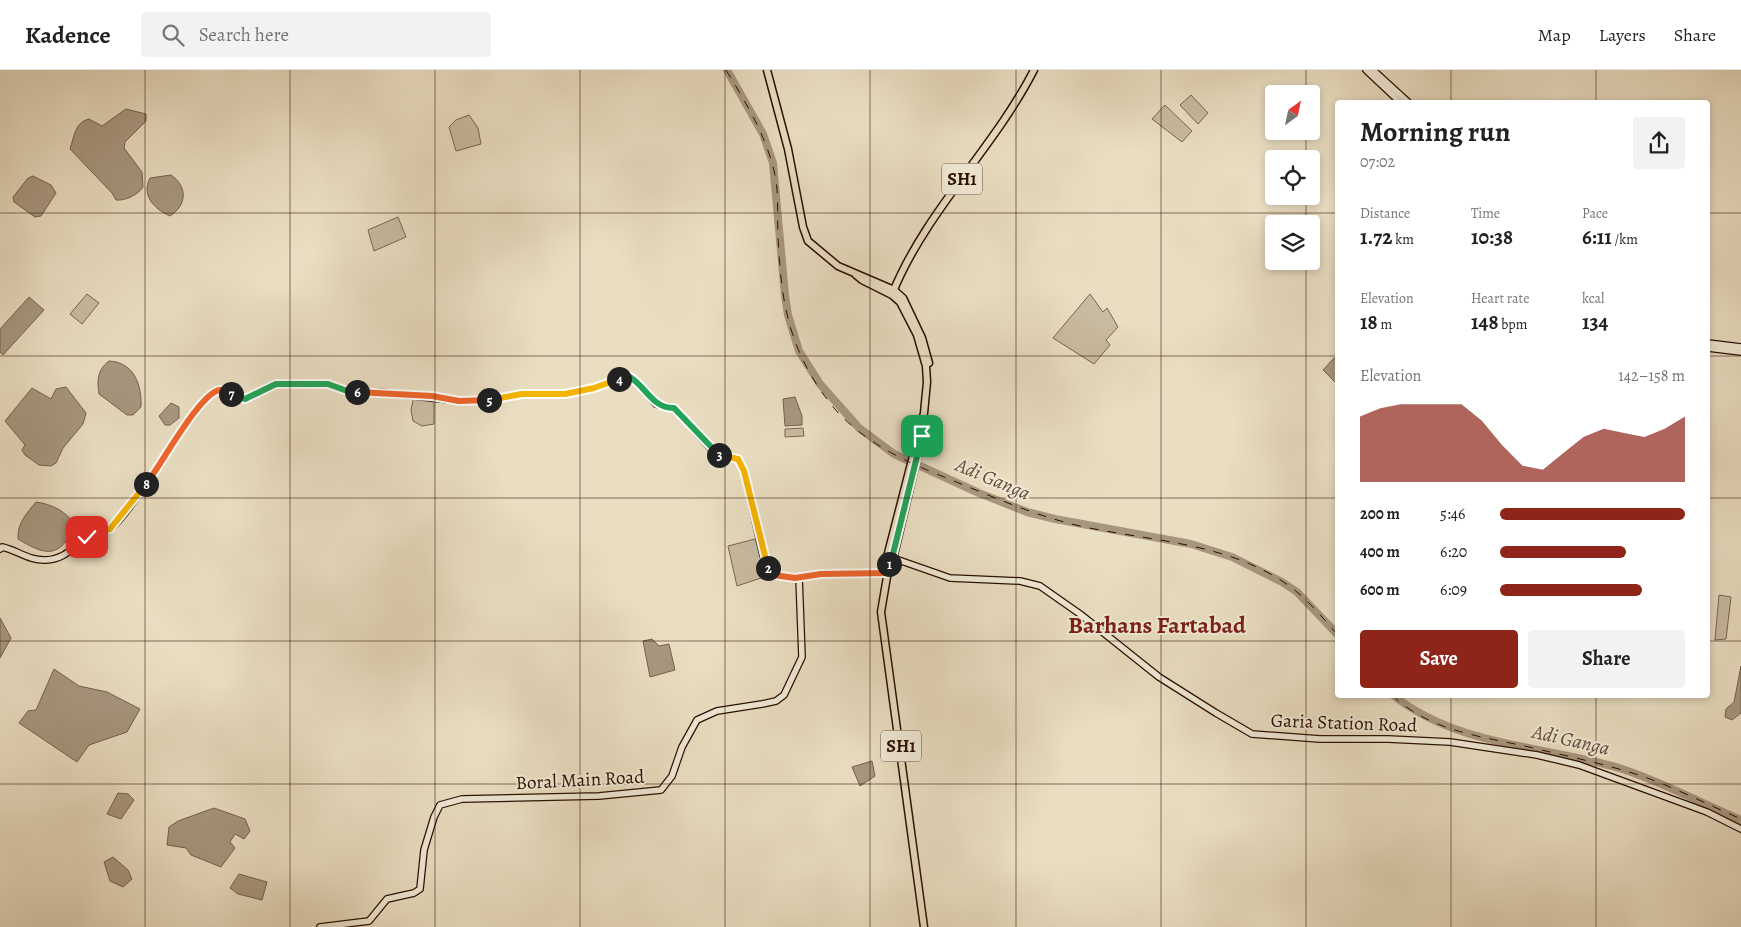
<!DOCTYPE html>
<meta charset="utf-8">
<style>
body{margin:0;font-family:Alegreya,serif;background:#f2f2f2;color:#222;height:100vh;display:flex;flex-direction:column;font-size:19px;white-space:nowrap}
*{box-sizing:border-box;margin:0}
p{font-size:16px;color:#767676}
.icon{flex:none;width:28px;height:28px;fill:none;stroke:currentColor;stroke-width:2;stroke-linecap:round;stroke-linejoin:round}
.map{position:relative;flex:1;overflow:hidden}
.panel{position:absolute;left:1335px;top:30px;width:375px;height:598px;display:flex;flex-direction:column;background:#fff;border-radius:5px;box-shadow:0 2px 8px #0003}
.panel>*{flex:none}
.needle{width:32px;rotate:33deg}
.fabs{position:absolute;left:1265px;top:15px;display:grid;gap:10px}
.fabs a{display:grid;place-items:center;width:55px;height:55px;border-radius:5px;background:#fff;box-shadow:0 2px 8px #0003;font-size:25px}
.pin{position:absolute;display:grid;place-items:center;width:42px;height:42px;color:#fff;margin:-21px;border-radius:10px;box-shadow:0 2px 8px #0006}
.km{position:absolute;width:25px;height:25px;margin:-12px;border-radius:50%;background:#222;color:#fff;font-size:14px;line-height:25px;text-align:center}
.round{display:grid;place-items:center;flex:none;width:52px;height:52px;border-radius:5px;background:#f2f2f2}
.headline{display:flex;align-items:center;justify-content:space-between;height:85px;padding:0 25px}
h1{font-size:28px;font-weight:600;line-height:38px}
.metrics{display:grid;grid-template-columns:repeat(3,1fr);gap:8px;height:85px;padding:5px 25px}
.metrics div{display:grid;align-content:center}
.metrics b{font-size:21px;font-weight:600}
.metrics small{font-size:14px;font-weight:400}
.metrics p{font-size:14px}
.chart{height:140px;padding:10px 25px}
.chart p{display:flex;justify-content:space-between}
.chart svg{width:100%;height:90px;margin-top:5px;fill:#8f2418;opacity:.7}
.cta{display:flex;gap:10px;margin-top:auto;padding:10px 25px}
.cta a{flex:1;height:58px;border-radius:5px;background:#8f2418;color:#fff;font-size:20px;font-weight:600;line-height:58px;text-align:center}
.cta a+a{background:#f2f2f2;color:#222}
ul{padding:0 25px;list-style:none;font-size:16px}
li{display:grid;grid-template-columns:80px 60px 1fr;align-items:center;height:38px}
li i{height:12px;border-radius:6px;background:#8f2418}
header{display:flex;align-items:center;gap:30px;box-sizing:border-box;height:70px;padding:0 25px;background:#fff;border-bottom:1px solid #e0e0e0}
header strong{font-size:24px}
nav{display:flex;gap:28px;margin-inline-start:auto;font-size:18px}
.search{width:350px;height:45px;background:#f2f2f2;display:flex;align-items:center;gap:12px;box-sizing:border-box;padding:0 18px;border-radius:5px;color:#767676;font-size:19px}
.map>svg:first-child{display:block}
.green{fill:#c9bba1;stroke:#796451}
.water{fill:#a89780;stroke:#75604d}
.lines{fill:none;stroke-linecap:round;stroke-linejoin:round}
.river{stroke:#a89780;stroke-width:8}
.secondary-casing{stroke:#290e01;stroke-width:8}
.primary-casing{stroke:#290e01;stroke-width:9}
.secondary{stroke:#f1ead7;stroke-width:5.5}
.primary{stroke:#eadec2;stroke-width:6}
.rail{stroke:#290e01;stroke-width:1;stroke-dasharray:9 9;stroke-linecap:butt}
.split-1-casing{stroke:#fff;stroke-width:10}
.split-2-casing{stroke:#fff;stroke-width:10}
.split-3-casing{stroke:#fff;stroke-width:10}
.split-4-casing{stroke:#fff;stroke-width:10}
.split-5-casing{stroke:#fff;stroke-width:10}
.split-6-casing{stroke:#fff;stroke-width:10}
.split-7-casing{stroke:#fff;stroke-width:10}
.split-8-casing{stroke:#fff;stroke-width:10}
.split-9-casing{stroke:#fff;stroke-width:10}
.split-1{stroke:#22a559;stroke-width:6}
.split-2{stroke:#f0652b;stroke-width:6}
.split-3{stroke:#f5b400;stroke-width:6}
.split-4{stroke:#22a559;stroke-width:6}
.split-5{stroke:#f5b400;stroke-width:6}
.split-6{stroke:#f0652b;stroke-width:6}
.split-7{stroke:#22a559;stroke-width:6}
.split-8{stroke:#f0652b;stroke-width:6}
.split-9{stroke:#f5b400;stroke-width:6}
.grid{fill:none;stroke:#290e01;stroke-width:1;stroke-opacity:0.55}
.labels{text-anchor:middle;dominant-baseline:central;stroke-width:4;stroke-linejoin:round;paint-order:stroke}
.shield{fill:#f1ead7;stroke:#655041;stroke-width:1}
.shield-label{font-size:18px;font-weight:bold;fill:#290e01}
.street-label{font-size:19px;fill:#290e01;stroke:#f1ead7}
.water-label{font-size:20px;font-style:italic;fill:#624c3a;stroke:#f1ead7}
.district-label{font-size:24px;font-weight:bold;fill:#7a1f14;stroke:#f1ead7}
</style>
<header>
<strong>Kadence</strong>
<div class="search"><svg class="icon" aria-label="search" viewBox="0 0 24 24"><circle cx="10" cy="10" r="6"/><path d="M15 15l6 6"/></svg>Search here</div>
<nav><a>Map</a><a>Layers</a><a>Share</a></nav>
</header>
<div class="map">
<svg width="1741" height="857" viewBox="0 0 1741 857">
<rect width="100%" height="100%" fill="#eadec2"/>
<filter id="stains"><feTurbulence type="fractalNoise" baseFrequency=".004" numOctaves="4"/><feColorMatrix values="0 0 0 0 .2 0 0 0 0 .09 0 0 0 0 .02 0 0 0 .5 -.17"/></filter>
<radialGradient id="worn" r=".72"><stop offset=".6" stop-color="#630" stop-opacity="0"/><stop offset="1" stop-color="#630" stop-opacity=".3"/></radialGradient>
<!-- green -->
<g class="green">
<path d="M1191 25 1208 43 1198 54 1180 35Z"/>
<path d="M1165 35 1192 61 1182 72 1152 49Z"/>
<path d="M469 45 478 58 481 74 456 81 449 57 456 50Z"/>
<path d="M398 147 406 167 374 181 368 160Z"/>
<path d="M87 224 99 233 82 254 70 244Z"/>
<path d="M1090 224 1103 242 1107 238 1118 257 1106 270 1110 275 1094 294 1053 268Z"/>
<path d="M414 326 434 328V354L422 356 413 351 411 340Z"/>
<path d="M803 358 804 366 785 367V359Z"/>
<path d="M755 469 767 506 737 516 728 476Z"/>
<path d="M1719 525 1731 527 1726 569 1715 570Z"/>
</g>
<!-- water -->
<g class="water">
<path d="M126 39 146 44V51L125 72 124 78 142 102 143 117C138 125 125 131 116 130L112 123 70 79C74 67 75 52 89 49L102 56Z"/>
<path d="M171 105C188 117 187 135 170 146 154 139 141 125 150 108Z"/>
<path d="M33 106 51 115 56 123 41 146 35 147 14 132 13 127 28 108Z"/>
<path d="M29 227 44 240 3 285 0 282V259Z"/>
<path d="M1335 287 1337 289V314L1323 300Z"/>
<path d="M109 291C134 292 142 315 141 337L133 345H127L99 324C97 311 97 300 109 291Z"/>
<path d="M66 317 86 343 83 354 63 378 56 393 51 396 39 395 25 385 22 380 25 375 5 351 32 318 51 329 56 319Z"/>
<path d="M795 327 802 346V355L785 356 783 329Z"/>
<path d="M171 333 179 337V348L170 355H165L159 346Z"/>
<path d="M36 432C52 434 67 442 75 455 60 489 46 486 18 469 17 453 27 443 36 432Z"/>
<path d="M0 548 11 568 0 588Z"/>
<path d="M652 569 659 576 669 574 675 600 650 607 643 571Z"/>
<path d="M1741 596V643L1732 650 1725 647 1726 639 1734 632Z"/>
<path d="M54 599 79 616 107 622 140 639 127 662 89 675 77 692 19 653 28 641 36 640Z"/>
<path d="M872 691 875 706 860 716 852 697Z"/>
<path d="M118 723 128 724 134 730 121 749 107 744Z"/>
<path d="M214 738 245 749 250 761 244 769 235 764 230 772 235 778 221 797 191 785 186 778 167 775 169 757 178 751Z"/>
<path d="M113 787 128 800 132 809 123 817 110 811 104 792Z"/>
<path d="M239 804 267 812 262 830 238 824 230 818Z"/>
</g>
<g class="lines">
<!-- river -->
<g class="river">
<path d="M727 0 763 64 773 93 785 225 788 245 799 281 820 314 859 358 894 384 979 423 1027 442 1055 449 1191 474 1232 487 1282 512 1297 522 1338 565"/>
<path d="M1393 625C1456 676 1544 676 1619 698 1661 711 1700 733 1741 750"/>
</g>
<!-- secondary casing -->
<g class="secondary-casing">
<g id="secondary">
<path d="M1366 0 1400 32"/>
<path d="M1373 0 1408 32"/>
<path d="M1708 273 1741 277"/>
<path d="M1708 278 1741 282"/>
<path d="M0 479 2 477C17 480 29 491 46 490 64 489 71 479 85 469 92 463 102 465 109 460 137 439 198 321 220 320 228 320 237 328 245 329L275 314 311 313 328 314 350 322H379L459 331H482L522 324H565L594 318 626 306 634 310 656 334 674 338 715 383 719 386 738 389 744 401 763 485 771 504 795 508 821 504 887 503"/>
<path d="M890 487 950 508 1020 511 1040 516 1080 544 1159 607 1216 643 1252 664 1320 669H1388L1450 672 1537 685 1579 695 1669 728 1707 742 1741 759"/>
<path d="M320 857 369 851 387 829 414 823 420 819 424 780 434 747 440 735 462 729 599 726 661 720 672 706 682 677 697 650 717 641 762 634 776 631 784 625 802 587 799 507"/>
</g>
</g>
<!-- primary casing -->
<g class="primary-casing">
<g id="primary">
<path d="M767 0 788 79 803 157 808 171 838 196 894 220 903 228 922 268 929 293"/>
<path d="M856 205 862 210 892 225 900 232 917 265 926 296 927 312 924 343 887 487 889 495 881 542 924 857"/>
<path d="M893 222C926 141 994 78 1034 0"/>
<path d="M889 495 893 489 925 355"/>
</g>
</g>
<!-- secondary -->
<use href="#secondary" class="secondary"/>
<!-- primary -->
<use href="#primary" class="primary"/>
<!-- rail -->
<g class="rail">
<path d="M726 0C746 33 767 67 775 105 779 124 777 146 778 166 781 231 788 278 829 332 858 369 901 390 944 407 989 425 1032 445 1080 456 1148 471 1225 472 1285 513 1306 527 1321 546 1338 565"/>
<path d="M1392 625C1429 661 1480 666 1529 677 1562 685 1596 692 1629 702 1664 712 1706 734 1741 749"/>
</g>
</g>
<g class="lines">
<!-- split-1 casing -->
<g class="split-1-casing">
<path id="split-1" d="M889 494 892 488 922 366"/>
</g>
<!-- split-2 casing -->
<g class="split-2-casing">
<path id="split-2" d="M768 498 774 505 795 508 821 504 887 503 889 494"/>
</g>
<!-- split-3 casing -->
<g class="split-3-casing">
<path id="split-3" d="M719 385 738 389 744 401 768 498"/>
</g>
<!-- split-4 casing -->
<g class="split-4-casing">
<path id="split-4" d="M619 309 630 307C647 318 652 338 674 338L719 385"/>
</g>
<!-- split-5 casing -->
<g class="split-5-casing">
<path id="split-5" d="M489 330 522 324H565L594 318 619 309"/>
</g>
<!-- split-6 casing -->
<g class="split-6-casing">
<path id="split-6" d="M357 322 432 326 459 331 489 330"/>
</g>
<!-- split-7 casing -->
<g class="split-7-casing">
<path id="split-7" d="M231 324 245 329 276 314H328L350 322H357"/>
</g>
<!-- split-8 casing -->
<g class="split-8-casing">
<path id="split-8" d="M146 414C160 397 200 322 220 320 224 320 227 322 231 324"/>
</g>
<!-- split-9 casing -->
<g class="split-9-casing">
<path id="split-9" d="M87 467 110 459 146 414"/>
</g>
<!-- split-1 -->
<use href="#split-1" class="split-1"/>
<!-- split-2 -->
<use href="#split-2" class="split-2"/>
<!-- split-3 -->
<use href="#split-3" class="split-3"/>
<!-- split-4 -->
<use href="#split-4" class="split-4"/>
<!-- split-5 -->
<use href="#split-5" class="split-5"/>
<!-- split-6 -->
<use href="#split-6" class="split-6"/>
<!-- split-7 -->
<use href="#split-7" class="split-7"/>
<!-- split-8 -->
<use href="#split-8" class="split-8"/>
<!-- split-9 -->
<use href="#split-9" class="split-9"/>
</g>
<!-- grid -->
<path class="grid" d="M145 0V857M290 0V857M435 0V857M580 0V857M725 0V857M870 0V857M1016 0V857M1161 0V857M1306 0V24M1451 0V32M1596 0V32M1306 61V89M1306 126V154M0 143H1338M1708 143H1741M1306 191V857M0 286H1338M1708 286H1741M0 428H1338M1708 428H1741M0 571H1338M1708 571H1741M1451 625V857M1596 625V857M0 714H1741"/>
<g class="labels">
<!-- shield labels -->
<g class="shield">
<rect x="942" y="93.5" width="40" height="31" rx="4"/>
<rect x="881" y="660.5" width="40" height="31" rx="4"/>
</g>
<g class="shield-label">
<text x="962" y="109">SH1</text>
<text x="901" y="676">SH1</text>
</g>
<!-- street labels -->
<g class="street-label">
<text transform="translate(1344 653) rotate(2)">Garia Station Road</text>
<text transform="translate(580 710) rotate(-3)">Boral Main Road</text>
</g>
<!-- water labels -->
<g class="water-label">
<text transform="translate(993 409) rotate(23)">Adi Ganga</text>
<text transform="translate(1571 670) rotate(13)">Adi Ganga</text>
</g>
<!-- district labels -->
<g class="district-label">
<text x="1157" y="555">Barhans Fartabad</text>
</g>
</g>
<rect width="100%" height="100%" filter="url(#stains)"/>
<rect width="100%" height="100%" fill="url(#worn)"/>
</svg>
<div class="fabs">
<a><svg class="needle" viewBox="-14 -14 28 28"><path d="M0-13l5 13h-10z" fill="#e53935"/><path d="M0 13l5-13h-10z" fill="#767676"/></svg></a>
<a><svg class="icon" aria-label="locate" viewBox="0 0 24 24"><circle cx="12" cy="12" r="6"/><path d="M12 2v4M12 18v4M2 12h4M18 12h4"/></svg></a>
<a><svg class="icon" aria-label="layers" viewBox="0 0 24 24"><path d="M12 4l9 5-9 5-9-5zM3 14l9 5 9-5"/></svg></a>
</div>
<div class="pin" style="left:922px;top:366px;background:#1e9e55"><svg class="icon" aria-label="arrive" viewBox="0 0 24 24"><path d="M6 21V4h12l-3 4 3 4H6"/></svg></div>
<div class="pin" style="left:87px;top:467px;background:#d93025"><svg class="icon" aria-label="check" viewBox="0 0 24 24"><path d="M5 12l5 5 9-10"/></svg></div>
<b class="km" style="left:889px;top:494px">1</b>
<b class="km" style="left:768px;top:498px">2</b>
<b class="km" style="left:719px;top:385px">3</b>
<b class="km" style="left:619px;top:309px">4</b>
<b class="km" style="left:489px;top:330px">5</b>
<b class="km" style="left:357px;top:322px">6</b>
<b class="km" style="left:231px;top:324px">7</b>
<b class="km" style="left:146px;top:414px">8</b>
<section class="panel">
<div class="headline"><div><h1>Morning run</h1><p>07:02</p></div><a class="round"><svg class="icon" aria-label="share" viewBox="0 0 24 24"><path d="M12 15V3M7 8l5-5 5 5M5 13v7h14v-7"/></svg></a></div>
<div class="metrics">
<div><p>Distance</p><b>1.72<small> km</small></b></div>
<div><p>Time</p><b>10:38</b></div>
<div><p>Pace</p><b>6:11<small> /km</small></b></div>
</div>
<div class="metrics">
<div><p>Elevation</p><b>18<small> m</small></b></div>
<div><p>Heart rate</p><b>148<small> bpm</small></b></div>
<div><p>kcal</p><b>134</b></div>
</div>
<div class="chart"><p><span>Elevation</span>142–158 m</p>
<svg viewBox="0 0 160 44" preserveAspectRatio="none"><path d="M0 44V12L10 8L20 6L30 6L40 6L50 6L60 14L70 26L80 36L90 38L100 30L110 22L120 18L130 20L140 22L150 18L160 12V44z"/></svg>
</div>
<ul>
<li><b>200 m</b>5:46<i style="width:100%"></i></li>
<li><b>400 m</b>6:20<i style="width:68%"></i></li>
<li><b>600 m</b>6:09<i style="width:77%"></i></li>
</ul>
<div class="cta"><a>Save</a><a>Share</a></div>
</section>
</div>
